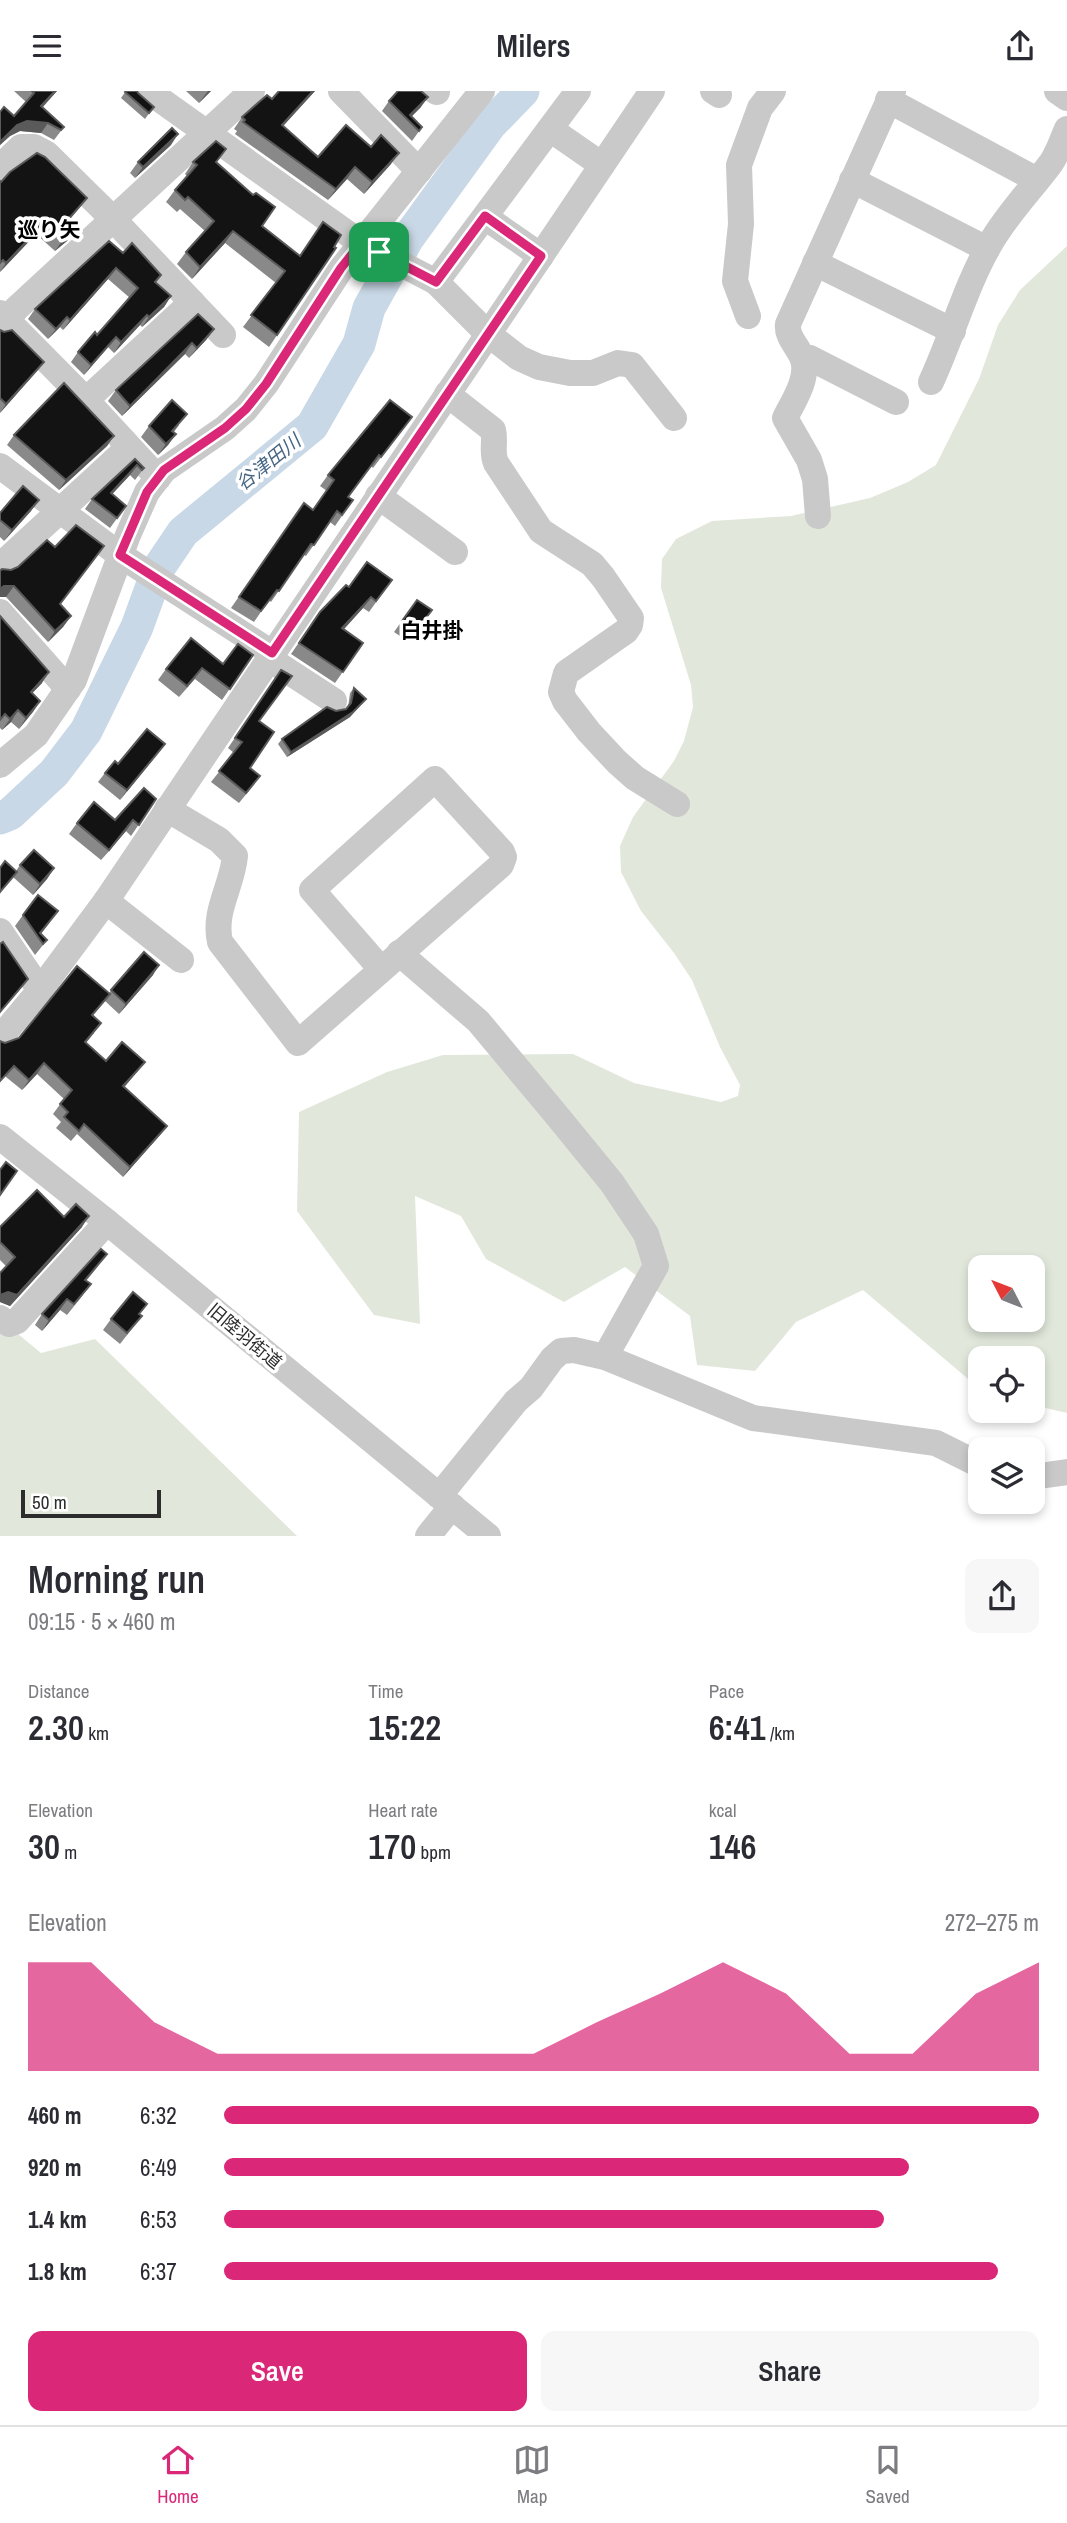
<!DOCTYPE html>
<meta charset="utf-8">
<style>
body{margin:0;font-family:"Archivo Narrow","Noto Sans JP",sans-serif;background:#f7f7f7;color:#2b2b33;height:100vh;display:flex;flex-direction:column;font-size:26px;white-space:nowrap}
*{box-sizing:border-box;margin:0}
p{font-size:23px;color:#7c7c81}
.icon{flex:none;width:38px;height:38px;fill:none;stroke:currentColor;stroke-width:2;stroke-linecap:round;stroke-linejoin:round}
.map{position:relative;height:1445px;overflow:hidden}
.sheet{display:flex;flex-direction:column;background:#fff;flex:1}
.sheet>*{flex:none}
.needle{width:46px;rotate:312deg}
.tools{position:absolute;left:968px;top:1164px;display:grid;gap:14px}
.tools a{display:grid;place-items:center;width:77px;height:77px;border-radius:14px;background:#fff;box-shadow:0 4px 10px #0003;font-size:35px}
.scale{position:absolute;left:21px;bottom:18px;width:140px;box-sizing:border-box;padding-left:7px;border:4px solid #2c2c2c;border-top:0;font-size:19px;line-height:24px;white-space:nowrap;color:#2c2c2c;-webkit-text-stroke:5px #fff;paint-order:stroke}
.pin{position:absolute;display:grid;place-items:center;width:60px;height:60px;color:#fff;margin:-30px;border-radius:14px;box-shadow:0 4px 10px #0006}
.round{display:grid;place-items:center;flex:none;width:74px;height:74px;border-radius:14px;background:#f7f7f7}
.overview{display:flex;align-items:center;justify-content:space-between;height:119px;padding:0 28px}
h1{font-size:38px;font-weight:600;line-height:52px}
.figures{display:grid;grid-template-columns:repeat(3,1fr);gap:10px;height:119px;padding:7px 28px}
.figures div{display:grid;align-content:center}
.figures b{font-size:35px;font-weight:600}
.figures small{font-size:19px;font-weight:400}
.figures p{font-size:19px}
.chart{height:196px;padding:14px 28px}
.chart p{display:flex;justify-content:space-between}
.chart svg{width:100%;height:126px;margin-top:7px;fill:#db2777;opacity:.7}
.button{display:flex;gap:14px;margin-top:auto;padding:14px 28px}
.button a{flex:1;height:80px;border-radius:14px;background:#db2777;color:#fff;font-size:28px;font-weight:600;line-height:80px;text-align:center}
.button a+a{background:#f7f7f7;color:#2b2b33}
ul{padding:0 28px;list-style:none;font-size:23px}
li{display:grid;grid-template-columns:112px 84px 1fr;align-items:center;height:52px}
li i{height:18px;border-radius:9px;background:#db2777}
header{display:flex;justify-content:space-between;align-items:center;height:91px;padding:0 28px;background:#fff;font-size:32px;font-weight:600}
.tabs{display:flex;justify-content:space-around;align-items:center;height:98px;border-top:2px solid #e1e1e2;background:#fff;font-size:19px;color:#7c7c81}
.tabs a{display:grid;justify-items:center;gap:4px}
.tabs .on{color:#db2777}
.map>svg:first-child{display:block}
.green{fill:#e1e8db;fill-rule:evenodd}
.lines{fill:none;stroke-linecap:round;stroke-linejoin:round}
.river{stroke:#c9d8e6;stroke-width:33}
.minor{stroke:#c9c9c9;stroke-width:26}
.wall{fill:#898989}
.shaded-wall{fill:#5a5a5a}
.building{fill:#131313;stroke:#5a5a5a;stroke-width:2}
.route-casing{stroke:#fff;stroke-width:14}
.route{stroke:#db2777;stroke-width:9}
.labels{text-anchor:middle;dominant-baseline:central;stroke-width:7;stroke-linejoin:round;paint-order:stroke}
.street-label{font-size:18px;fill:#2c2c2c;stroke:#fff}
.water-label{font-size:19px;font-style:italic;fill:#456583;stroke:#fff}
.quarter-label{font-size:21px;font-weight:bold;fill:#000;stroke:#fff}
</style>
<header><svg class="icon" aria-label="menu" viewBox="0 0 24 24"><path d="M4 6h16M4 12h16M4 18h16"/></svg>Milers<svg class="icon" aria-label="share" viewBox="0 0 24 24"><path d="M12 15V3M7 8l5-5 5 5M5 13v7h14v-7"/></svg></header>
<div class="map">
<svg width="1067" height="1445" viewBox="0 0 1067 1445">
<rect width="100%" height="100%" fill="#fff"/>
<!-- green -->
<g class="green">
<path d="M1067 155V1322L1033 1314 1032 1267H980V1298L863 1199 796 1231 755 1280 697 1274 690 1225 625 1176 564 1211 486 1168 461 1125 415 1105 420 1233 374 1224 297 1120 299 1021 387 981 443 964 573 963 634 992 721 1011 738 1005 740 994 720 956 692 889 674 862 641 820 621 781 620 755 633 726 674 670 684 650 693 616 691 594 661 497 662 468 676 448 712 430 791 425 870 407 908 391 936 374 979 288 998 234 1020 199ZM980 1176H1032V1228H980Z"/>
<path d="M0 1228 41 1262 95 1248 297 1445H0Z"/>
</g>
<g class="lines">
<!-- river -->
<path class="river" d="M0 727 10 723 54 682 86 640 137 536 158 478 183 441 312 335 359 253 369 217 408 147 490 34 523 0"/>
<!-- minor -->
<g class="minor">
<path d="M148 0 361 152 436 191 488 243 519 267 539 276 570 282H593L618 272 632 274 674 327"/>
<path d="M341 0 419 80"/>
<path d="M435 0 437 1"/>
<path d="M713 0 719 4"/>
<path d="M1057 0 1067 7"/>
<path d="M888 9 1037 89"/>
<path d="M550 38 602 74"/>
<path d="M0 76 21 56H34L47 63 114 129 223 244"/>
<path d="M852 89 987 158"/>
<path d="M485 126 541 165"/>
<path d="M815 172 953 240"/>
<path d="M436 191 578 0"/>
<path d="M0 222 86 309 158 387"/>
<path d="M748 225 735 190 741 133 739 74 760 17 773 0"/>
<path d="M0 235 17 217 252 0"/>
<path d="M804 269 810 267 896 311"/>
<path d="M931 291C952 246 965 196 990 153 1007 123 1031 99 1051 72 1058 62 1062 49 1067 38"/>
<path d="M447 303 493 339C496 351 491 361 496 372L541 440 592 473 603 486 631 527 630 534 626 540 566 582 561 601 565 610 589 641 617 671 635 687 677 713"/>
<path d="M86 309 192 211"/>
<path d="M0 375 120 464 272 562"/>
<path d="M378 405 455 461"/>
<path d="M818 425 815 388 809 369 785 327C793 311 809 287 803 269 800 257 786 247 788 233L893 0"/>
<path d="M0 475 129 356"/>
<path d="M0 521 68 598"/>
<path d="M268 567 334 610"/>
<path d="M0 674 36 644 74 589 128 444 147 401 164 379 225 337 246 318 266 293 341 178 482 0"/>
<path d="M167 718 219 749 235 765C232 796 213 820 220 851L298 952 501 774 504 766 502 761 435 688 312 799 381 878"/>
<path d="M106 810 181 869"/>
<path d="M0 840 40 899"/>
<path d="M399 862 478 930 554 1021 612 1092 646 1143 656 1175 605 1266"/>
<path d="M0 947 40 899 106 810 652 0"/>
<path d="M0 1046 107 1131 488 1445"/>
<path d="M0 1227 9 1233 17 1230 107 1131"/>
<path d="M1032 1386 1067 1381"/>
<path d="M439 1405 516 1310 531 1297 552 1268 561 1260 574 1259 605 1266 753 1327 936 1352 980 1374"/>
<path d="M428 1445 452 1415"/>
</g>
</g>
<!-- wall -->
<g class="wall">
<path d="M14 0H57L42 16 64 36 54 49 41 42 20 40 10 45 0 54V21L14 25 26 11Z"/>
<path d="M126 0 138 2 150 21 145 28 121 7Z"/>
<path d="M186 0H211L199 12Z"/>
<path d="M279 0H315L283 35 318 66 391 73 364 103 347 88 328 109 235 43 237 40 234 38 242 26 272 8Z"/>
<path d="M389 10 421 16 411 26 422 36 412 50 382 20Z"/>
<path d="M171 54 135 87 130 82 138 71Z"/>
<path d="M193 71H216L262 135 300 165 334 156 336 157 269 256 243 236 276 192 225 152 192 188 177 173 186 161 205 140 180 118 177 121 166 111 175 99 187 85 185 83Z"/>
<path d="M0 90 79 117 66 133 67 150 55 160 36 143 0 181Z"/>
<path d="M109 150 171 205 164 216 142 236 140 234 114 262 108 256 84 284 71 271 78 261 97 244 130 207 108 188 63 239 60 236 48 248 28 228 35 218Z"/>
<path d="M214 238 206 249 189 267 185 263 122 325 108 310 116 299Z"/>
<path d="M0 239 44 271 36 281 0 322Z"/>
<path d="M412 326 373 377 371 375 348 406 353 409 335 435 330 431 306 465 304 464 271 511 269 509 254 531 231 517 304 412 313 419 327 400 320 395 328 384Z"/>
<path d="M179 334 174 341 176 343 168 354 158 364 141 346 149 335Z"/>
<path d="M14 344 114 345 107 355 59 399 7 354Z"/>
<path d="M135 368 144 377 135 389 130 384 112 403 126 415 110 437 85 418 92 408Z"/>
<path d="M31 420 4 450 0 446V422Z"/>
<path d="M0 480 60 513 71 525 63 536 48 551 6 506Z"/>
<path d="M392 489 369 521 363 517 344 538 363 552 335 592 291 563 320 521 349 496Z"/>
<path d="M417 509 432 519 409 551 394 541Z"/>
<path d="M0 525 42 592 32 602 40 610 19 638 11 631 2 639 0 637Z"/>
<path d="M253 564 222 609 195 588 179 606 158 589 166 578 223 573Z"/>
<path d="M281 579 259 630 250 677 252 696 239 712 211 691 234 662 228 657Z"/>
<path d="M354 597 366 608 350 626 287 666 278 653 282 648 336 620 346 618 348 616 350 602Z"/>
<path d="M158 662 120 709 98 691 105 682Z"/>
<path d="M156 708 131 745 126 740 101 769 69 743 77 732 115 729Z"/>
<path d="M20 774 54 777 47 788 33 804 13 786 0 802V777L16 780Z"/>
<path d="M23 824 50 831 41 843 47 849 35 864 15 835Z"/>
<path d="M144 861 153 884 119 923 105 910 93 924 94 942 86 952 106 970 145 971 124 996 167 1035 159 1045 123 1086 77 1043 71 1050 56 1037 61 1031 53 1023 64 1008 37 983 22 999 6 986 5 952 19 947 109 902Z"/>
<path d="M64 1126 82 1136 10 1215 0 1211 6 1175 0 1169V1136Z"/>
<path d="M99 1174 86 1190 83 1204 67 1224 60 1219 42 1240 35 1234 42 1223Z"/>
<path d="M140 1223 142 1225 120 1253 103 1239 111 1228Z"/>
</g>
<!-- shaded-wall -->
<g class="shaded-wall">
<path d="M55 0H57L34 26 41 15Z"/>
<path d="M208 0H211L199 12Z"/>
<path d="M313 0H315L274 45 282 34Z"/>
<path d="M428 6 421 16 408 29 410 24Z"/>
<path d="M27 30 48 32 41 42 20 40 10 45 0 54V51L17 34Z"/>
<path d="M178 43 171 54 135 87 143 76Z"/>
<path d="M399 62 391 73 364 103 372 91Z"/>
<path d="M355 76 347 88 328 109 336 98Z"/>
<path d="M87 107 79 117 58 142 65 132Z"/>
<path d="M43 133 36 143 0 181 6 172Z"/>
<path d="M74 140 67 150 55 160 62 150Z"/>
<path d="M233 140 225 152 192 188 200 176Z"/>
<path d="M116 177 108 188 63 239 70 229Z"/>
<path d="M171 205 164 216 142 236 149 226Z"/>
<path d="M147 224 140 234 114 262 121 251Z"/>
<path d="M67 226 60 236 48 248 56 238Z"/>
<path d="M214 238 206 249 189 267 197 257Z"/>
<path d="M116 246 108 256 84 284 91 274Z"/>
<path d="M192 252 185 263 122 325 130 315Z"/>
<path d="M44 271 36 281 0 322 6 313Z"/>
<path d="M176 343 168 354 158 364 166 353Z"/>
<path d="M114 345 107 355 59 399 66 389Z"/>
<path d="M137 374 130 384 104 412 111 402Z"/>
<path d="M39 409 31 420 4 450 12 439Z"/>
<path d="M4 495H14L6 506H0V498Z"/>
<path d="M371 506 363 517 335 548 342 537Z"/>
<path d="M71 525 63 536 48 551 55 540Z"/>
<path d="M49 581 42 592 23 612 31 601Z"/>
<path d="M366 608 350 626 287 666 291 661Z"/>
<path d="M40 610 33 621 19 638 26 627Z"/>
<path d="M18 619 11 631 2 639 10 628Z"/>
<path d="M165 653 158 662 120 709 127 699Z"/>
<path d="M133 729 126 740 101 769Z"/>
<path d="M54 777 47 788 33 804 40 793Z"/>
<path d="M159 874 153 884 119 923 126 913Z"/>
<path d="M145 971 137 981 116 1006 123 995Z"/>
<path d="M44 972 37 983 22 999 29 989Z"/>
<path d="M167 1035 159 1045 123 1086 130 1076Z"/>
<path d="M89 1125 82 1136 10 1215 0 1211V1204Z"/>
<path d="M67 1208 60 1219 42 1240 49 1229Z"/>
</g>
<!-- building -->
<g class="building">
<path d="M32 0H55L41 15 64 36 61 39 48 32 27 30 17 34 0 51V21L4 16 14 25 34 2Z"/>
<path d="M126 0H137L138 2 154 16 149 22 125 1Z"/>
<path d="M279 0H313L282 34 318 66 346 34 371 56 381 44 399 62 372 91 355 76 336 98 243 31 245 29 242 26 267 4 272 8Z"/>
<path d="M398 0H421L428 6 410 24 422 36 419 40 389 10Z"/>
<path d="M172 37 178 43 143 76 138 71Z"/>
<path d="M216 50 226 58 216 71 253 104 256 102 275 116 262 135 300 165 323 131 341 144 334 156 336 157 277 244 251 224 285 180 233 140 200 176 186 161 214 130 188 106 185 109 175 99 197 74 193 71Z"/>
<path d="M37 62 45 66 87 107 65 132 74 140 62 150 43 133 6 172 3 169 0 172V90L1 91 10 81Z"/>
<path d="M109 150 123 162 132 152 161 184 155 191 171 205 149 226 147 224 121 251 116 246 91 274 78 261 95 241 97 244 138 197 116 177 70 229 67 226 56 238 35 218Z"/>
<path d="M198 223 214 238 197 257 192 252 130 315 116 299Z"/>
<path d="M0 239 4 241 12 239 44 271 6 313 0 307Z"/>
<path d="M64 292 114 345 66 389 14 344Z"/>
<path d="M172 309 187 323 172 340 176 343 166 353 149 335Z"/>
<path d="M390 309 412 326 381 366 379 364 348 406 353 409 342 424 337 420 314 454 311 453 279 500 277 499 261 520 239 506 304 412 313 419 334 389 328 384Z"/>
<path d="M135 368 144 377 142 379 137 374 111 402 126 415 117 427 92 408Z"/>
<path d="M23 395 39 409 12 439 0 429V422Z"/>
<path d="M76 434 104 455 60 513 71 525 55 540 14 495H4L0 498V480L2 478 11 479 18 476 47 449 55 456Z"/>
<path d="M367 471 392 489 376 510 371 506 342 537 363 552 343 581 299 552 320 521 346 494 349 496Z"/>
<path d="M417 509 432 519 416 540 402 530Z"/>
<path d="M0 525 49 581 31 601 40 610 26 627 18 619 10 628 5 623 0 629Z"/>
<path d="M191 547 223 573 238 553 253 564 230 598 202 577 187 595 166 578Z"/>
<path d="M281 579 292 585 259 630 274 641 250 677 260 685 246 702 219 680 242 651 235 647Z"/>
<path d="M354 597 366 608 353 621 291 661 282 648 327 616 336 620 346 618 351 612Z"/>
<path d="M147 638 165 653 127 699 105 682 115 670 118 673Z"/>
<path d="M144 697 156 708 139 734 133 729 109 759 77 732 94 711 115 729Z"/>
<path d="M34 759 54 777 40 793 20 774Z"/>
<path d="M5 770 17 781 0 801V777Z"/>
<path d="M38 804 58 820 40 842 47 849 43 853 23 824Z"/>
<path d="M3 851 28 888 0 921V853Z"/>
<path d="M144 861 159 874 126 913 111 899Z"/>
<path d="M77 875 110 903 92 924 101 932 85 951 106 970 122 951 145 971 123 995 167 1035 130 1076 84 1033 79 1040 64 1026 68 1021 60 1013 72 999 44 972 29 989 14 975 0 990V950L5 952 19 947Z"/>
<path d="M6 1071 17 1080 0 1104V1079Z"/>
<path d="M37 1099 64 1126 76 1113 89 1125 17 1204 8 1201 0 1204V1182L15 1166 0 1151V1136Z"/>
<path d="M101 1158 107 1163 85 1189 91 1193 74 1213 67 1208 49 1229 42 1223Z"/>
<path d="M133 1201 147 1213 139 1223 142 1225 127 1242 111 1228Z"/>
</g>
<g class="lines">
<!-- route casing -->
<g class="route-casing">
<path id="route" d="M485 125 541 165 272 562 120 464 147 401 164 379 225 337 246 318 266 293 341 177 361 152 436 191Z"/>
</g>
<!-- route -->
<use href="#route" class="route"/>
</g>
<g class="labels">
<!-- street labels -->
<g class="street-label">
<text transform="translate(245 1245) rotate(40)">旧陸羽街道</text>
</g>
<!-- water labels -->
<g class="water-label">
<text transform="translate(268 371) rotate(-39)">谷津田川</text>
</g>
<!-- quarter labels -->
<g class="quarter-label">
<text x="49" y="138">巡り矢</text>
<text x="432" y="539">白井掛</text>
</g>
</g>
</svg>
<div class="tools">
<a><svg class="needle" viewBox="-14 -14 28 28"><path d="M0-13l5 13h-10z" fill="#e53935"/><path d="M0 13l5-13h-10z" fill="#7c7c81"/></svg></a>
<a><svg class="icon" aria-label="locate" viewBox="0 0 24 24"><circle cx="12" cy="12" r="6"/><path d="M12 2v4M12 18v4M2 12h4M18 12h4"/></svg></a>
<a><svg class="icon" aria-label="layers" viewBox="0 0 24 24"><path d="M12 4l9 5-9 5-9-5zM3 14l9 5 9-5"/></svg></a>
</div>
<div class="scale">50 m</div>
<div class="pin" style="left:379px;top:161px;background:#1e9e55"><svg class="icon" aria-label="arrive" viewBox="0 0 24 24"><path d="M6 21V4h12l-3 4 3 4H6"/></svg></div>
</div>
<section class="sheet">
<div class="overview"><div><h1>Morning run</h1><p>09:15 · 5 × 460 m</p></div><a class="round"><svg class="icon" aria-label="share" viewBox="0 0 24 24"><path d="M12 15V3M7 8l5-5 5 5M5 13v7h14v-7"/></svg></a></div>
<div class="figures">
<div><p>Distance</p><b>2.30<small> km</small></b></div>
<div><p>Time</p><b>15:22</b></div>
<div><p>Pace</p><b>6:41<small> /km</small></b></div>
</div>
<div class="figures">
<div><p>Elevation</p><b>30<small> m</small></b></div>
<div><p>Heart rate</p><b>170<small> bpm</small></b></div>
<div><p>kcal</p><b>146</b></div>
</div>
<div class="chart"><p><span>Elevation</span>272–275 m</p>
<svg viewBox="0 0 160 44" preserveAspectRatio="none"><path d="M0 44V6L10 6L20 27L30 38L40 38L50 38L60 38L70 38L80 38L90 27L100 17L110 6L120 17L130 38L140 38L150 17L160 6V44z"/></svg>
</div>
<ul>
<li><b>460 m</b>6:32<i style="width:100%"></i></li>
<li><b>920 m</b>6:49<i style="width:84%"></i></li>
<li><b>1.4 km</b>6:53<i style="width:81%"></i></li>
<li><b>1.8 km</b>6:37<i style="width:95%"></i></li>
</ul>
<div class="button"><a>Save</a><a>Share</a></div>
</section>
<nav class="tabs">
<a class="on"><svg class="icon" aria-label="home" viewBox="0 0 24 24"><path d="M3 11l9-7 9 7M6 9v11h12V9"/></svg>Home</a>
<a><svg class="icon" aria-label="map" viewBox="0 0 24 24"><path d="M3 6l6-2 6 2 6-2v14l-6 2-6-2-6 2zM9 4v14M15 6v14"/></svg>Map</a>
<a><svg class="icon" aria-label="saved" viewBox="0 0 24 24"><path d="M7 4h10v16l-5-4-5 4z"/></svg>Saved</a>
</nav>
